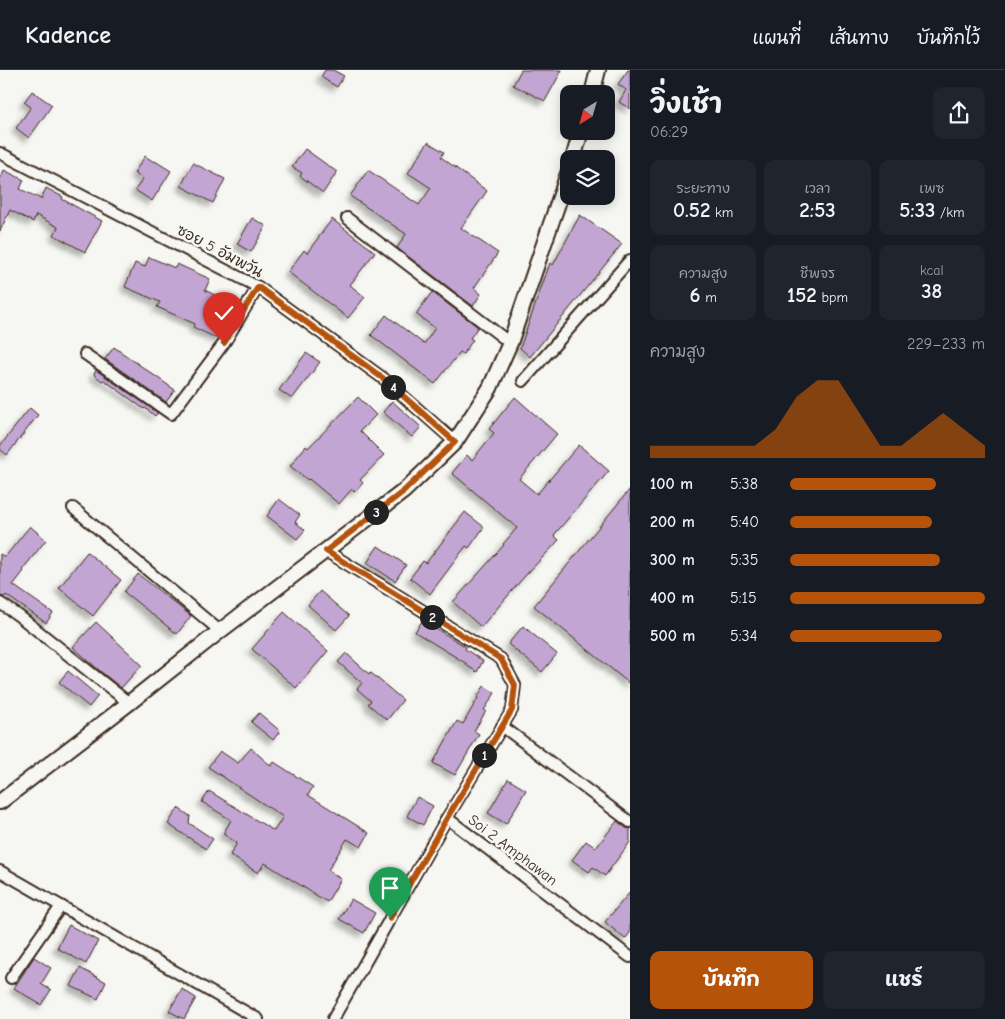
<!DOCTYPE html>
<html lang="th">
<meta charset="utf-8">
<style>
body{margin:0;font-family:"Comic Neue","Playpen Sans Thai",sans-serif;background:#20242c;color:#f1f3f6;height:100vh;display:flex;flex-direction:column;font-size:19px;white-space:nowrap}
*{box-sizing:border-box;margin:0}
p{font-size:16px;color:#9ea1a6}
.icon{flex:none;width:28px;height:28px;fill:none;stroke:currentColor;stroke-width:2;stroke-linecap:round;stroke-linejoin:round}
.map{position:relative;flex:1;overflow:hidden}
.drawer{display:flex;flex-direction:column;background:#171b24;width:375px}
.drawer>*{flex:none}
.needle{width:32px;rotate:217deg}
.buttons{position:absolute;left:560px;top:15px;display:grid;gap:10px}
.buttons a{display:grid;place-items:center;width:55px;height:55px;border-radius:10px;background:#171b24;box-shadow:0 2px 12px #0003;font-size:25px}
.pin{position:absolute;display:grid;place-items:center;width:42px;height:42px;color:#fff;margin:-51px -21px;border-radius:50% 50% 50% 0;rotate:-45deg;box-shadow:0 0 5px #0007}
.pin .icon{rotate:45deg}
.km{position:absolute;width:25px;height:25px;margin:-12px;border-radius:50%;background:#222;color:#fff;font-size:14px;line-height:25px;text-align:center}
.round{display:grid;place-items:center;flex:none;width:52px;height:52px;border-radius:10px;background:#20242c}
.summary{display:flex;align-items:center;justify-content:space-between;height:85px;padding:0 20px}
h1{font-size:28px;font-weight:700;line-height:38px}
.figures{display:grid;grid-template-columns:repeat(3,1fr);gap:8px;height:85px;padding:5px 20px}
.figures div{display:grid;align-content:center;border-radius:10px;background:#20242c;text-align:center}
.figures b{font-size:21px;font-weight:700}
.figures small{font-size:14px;font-weight:400}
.figures p{font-size:14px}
.chart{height:140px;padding:10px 20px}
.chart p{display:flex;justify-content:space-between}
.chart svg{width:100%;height:90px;margin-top:5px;fill:#b45309;opacity:.7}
.primary-button{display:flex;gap:10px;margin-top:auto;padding:10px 20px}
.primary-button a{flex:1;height:58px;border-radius:10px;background:#b45309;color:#fff;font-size:20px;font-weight:700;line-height:58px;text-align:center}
.primary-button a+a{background:#20242c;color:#f1f3f6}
ul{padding:0 20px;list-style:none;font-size:16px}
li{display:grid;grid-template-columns:80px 60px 1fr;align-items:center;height:38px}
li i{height:12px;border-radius:6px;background:#b45309}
header{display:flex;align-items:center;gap:30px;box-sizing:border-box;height:70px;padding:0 25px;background:#171b24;border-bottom:1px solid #363941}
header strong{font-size:24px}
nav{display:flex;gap:28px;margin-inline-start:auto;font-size:18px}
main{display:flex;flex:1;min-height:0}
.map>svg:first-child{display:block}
.building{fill:#c2a5d2;stroke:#3b2a1e;filter:url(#shadow)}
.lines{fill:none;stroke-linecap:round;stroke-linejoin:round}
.street-casing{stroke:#3b2a1e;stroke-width:14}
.secondary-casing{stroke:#3b2a1e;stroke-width:18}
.street{stroke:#f6f6f2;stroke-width:10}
.secondary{stroke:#f6f6f2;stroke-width:14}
.route-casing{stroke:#fff;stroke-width:10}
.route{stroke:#b45309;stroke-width:6}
.labels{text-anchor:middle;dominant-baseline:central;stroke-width:5;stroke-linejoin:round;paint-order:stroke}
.street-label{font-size:15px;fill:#3b2a1e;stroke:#f6f6f2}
</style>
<header>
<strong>Kadence</strong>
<nav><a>แผนที่</a><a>เส้นทาง</a><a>บันทึกไว้</a></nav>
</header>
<main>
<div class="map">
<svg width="630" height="949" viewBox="0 0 630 949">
<defs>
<filter id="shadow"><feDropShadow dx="-4.5" dy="4.5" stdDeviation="2.5" flood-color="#0004"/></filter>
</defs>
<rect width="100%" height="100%" fill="#f6f6f2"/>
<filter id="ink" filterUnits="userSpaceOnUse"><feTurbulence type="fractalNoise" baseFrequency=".02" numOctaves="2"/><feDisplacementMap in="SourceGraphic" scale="10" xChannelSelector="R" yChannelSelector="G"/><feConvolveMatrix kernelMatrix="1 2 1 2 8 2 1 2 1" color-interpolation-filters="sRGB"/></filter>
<g filter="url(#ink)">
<!-- building -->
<g class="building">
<path d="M325 0H333L344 6 337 17 321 7Z"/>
<path d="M521 0H562L545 31 513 15Z"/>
<path d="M628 0H630V39L619 32 626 20 618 14Z"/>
<path d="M32 21 52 35 29 68 16 58 31 37 24 32Z"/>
<path d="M428 72 444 82 441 87 487 121 461 158 498 183 474 218 481 224 473 236 397 178 406 164 350 126 368 100 419 135 431 118 408 103Z"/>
<path d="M305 79 337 102 323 123 300 106 302 103 292 97Z"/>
<path d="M145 86 154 92 155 91 171 101 152 131 135 120 143 109 134 103Z"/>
<path d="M193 93 225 109 213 133 181 116Z"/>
<path d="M4 100 24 110 20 119 41 129 46 118 63 127 62 129 102 151 85 182 54 165 58 157 36 145 33 152 10 140 0 161V110Z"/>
<path d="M580 145 622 174 530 287 520 278 550 193 553 195Z"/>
<path d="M252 148 266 156 251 182 237 174Z"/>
<path d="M332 149 375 182 350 215 365 227 348 248 288 202 304 180 307 183Z"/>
<path d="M149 187 175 198 177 194 210 209 205 220 236 236 218 269 193 257 195 254 157 237 160 232 125 217 135 193 145 197Z"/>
<path d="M432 222 478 257 470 268 473 270 463 284 460 282 435 314 371 265 386 245 424 274 435 258 416 244Z"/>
<path d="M114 277 175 320 166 332 105 289Z"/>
<path d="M306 283 320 292 292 329 279 320Z"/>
<path d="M96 300 158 343 155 346 145 338 144 339 104 310 102 311 94 305V304Z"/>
<path d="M358 327 376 345 360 361 384 385 360 410 363 413 355 422 352 419 339 434 309 409 308 410 290 396 306 376 308 378Z"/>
<path d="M515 327 557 364 519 409 537 424 579 375 609 401 554 465 559 470 525 506 481 557 453 532 504 475 503 474 517 458 452 403 467 385 472 390 494 363 489 359Z"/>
<path d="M392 331 421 357 412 367 383 342Z"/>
<path d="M30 338 38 345 7 385 0 379V376Z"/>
<path d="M630 419V614L534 536Z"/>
<path d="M279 429 300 445 295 452 305 460 297 469 267 446Z"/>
<path d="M465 442 484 457 469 478 466 476 430 524 410 508 423 491 426 493Z"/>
<path d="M30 456 46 470 22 500 24 501 13 515 53 543 46 553 6 525 4 527 0 526V484L5 487Z"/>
<path d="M378 476 406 495 395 511 367 493Z"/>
<path d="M87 482 121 510 93 546 59 518Z"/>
<path d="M138 504 191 546 177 564 124 522Z"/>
<path d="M320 521 349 546 336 560 308 535Z"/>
<path d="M284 542 328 581 296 618 252 579Z"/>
<path d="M422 551 450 567 466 577 465 579 483 591 477 602 466 595 467 594 415 562Z"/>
<path d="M96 552 142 595 121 618 100 601 73 577Z"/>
<path d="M523 556 557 584 542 602 508 574Z"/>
<path d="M346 583 369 604 370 602 403 630 387 650 368 634 371 631 357 619 362 613 338 592Z"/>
<path d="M68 601 98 626 89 637 59 612Z"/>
<path d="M484 616 495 623 484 640 486 641 474 661 479 664 455 705 433 693 457 651 463 654 478 628H477Z"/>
<path d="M259 643 280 661 273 670 251 652Z"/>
<path d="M251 678 271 696 274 692 313 717 308 725 369 763 361 777 347 769 328 800 341 809 327 832 265 793 258 803 230 785 237 773 223 764 231 750 202 732 209 721 274 761 283 747 208 697 220 681 238 693Z"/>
<path d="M508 709 526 720 506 754 488 743Z"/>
<path d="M417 727 433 736 423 755 407 746Z"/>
<path d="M178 738 190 746 189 753 213 769 206 779 168 754Z"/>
<path d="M617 751 626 758 630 759V772L605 806 593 797 589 802 572 790 586 771 596 778Z"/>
<path d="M630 822V863L625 869 605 852Z"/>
<path d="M351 829 375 843 364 863 339 849Z"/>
<path d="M69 855 98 871 86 894 57 878Z"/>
<path d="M34 887 51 898 41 914 51 920 41 935 14 918Z"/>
<path d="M80 898 106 912 98 929 71 916Z"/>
<path d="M182 919 196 928 184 949 169 941Z"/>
</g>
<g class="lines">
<!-- street casing -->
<g class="street-casing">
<g id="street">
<path d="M0 83 258 217 384 309 455 372"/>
<path d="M347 148 510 273"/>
<path d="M85 284 171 344 224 273 258 217"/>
<path d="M523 311 630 190"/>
<path d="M73 438 220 561"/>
<path d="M326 481 501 589 515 615 512 640 447 748 630 887"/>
<path d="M0 533 19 546 129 633"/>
<path d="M502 656 630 752"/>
<path d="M0 801 258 949"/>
<path d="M11 908 61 836"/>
<path d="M333 949 447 748"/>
</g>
</g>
<!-- secondary casing -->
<g class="secondary-casing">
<g id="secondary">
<path d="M592 24 598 0"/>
<path d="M573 89 581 61"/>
<path d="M0 732 129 633 220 561 404 421 455 372 490 318 510 273 569 101"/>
</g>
</g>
<!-- street -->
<use href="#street" class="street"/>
<!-- secondary -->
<use href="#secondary" class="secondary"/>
</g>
</g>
<g class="lines" filter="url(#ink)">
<!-- route casing -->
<g class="route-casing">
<path id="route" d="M224 273 258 217 384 309 455 372 404 421 326 481 501 589 515 615 512 640 447 748 390 848"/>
</g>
<!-- route -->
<use href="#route" class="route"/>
</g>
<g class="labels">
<!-- street labels -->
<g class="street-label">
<text transform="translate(220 181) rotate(28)">ซอย 5 อัมพวัน</text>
<text transform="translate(513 780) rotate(37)">Soi 2 Amphawan</text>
</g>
</g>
</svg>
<div class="buttons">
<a><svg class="needle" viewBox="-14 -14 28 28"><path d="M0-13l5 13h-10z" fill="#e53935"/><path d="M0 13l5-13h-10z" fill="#9ea1a6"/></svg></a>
<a><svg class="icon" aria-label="layers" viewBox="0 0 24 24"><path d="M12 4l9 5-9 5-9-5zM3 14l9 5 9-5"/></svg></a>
</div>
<div class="pin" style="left:390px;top:848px;background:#1e9e55"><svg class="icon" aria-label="arrive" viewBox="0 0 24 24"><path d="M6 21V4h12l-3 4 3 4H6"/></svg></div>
<div class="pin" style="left:224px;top:273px;background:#d93025"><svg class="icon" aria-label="check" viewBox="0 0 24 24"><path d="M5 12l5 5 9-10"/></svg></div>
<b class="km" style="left:484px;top:685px">1</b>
<b class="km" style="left:432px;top:547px">2</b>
<b class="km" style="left:376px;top:442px">3</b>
<b class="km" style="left:393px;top:317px">4</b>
</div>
<section class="drawer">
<div class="summary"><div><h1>วิ่งเช้า</h1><p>06:29</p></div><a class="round"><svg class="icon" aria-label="share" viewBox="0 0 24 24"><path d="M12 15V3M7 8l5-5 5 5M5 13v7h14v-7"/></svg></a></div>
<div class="figures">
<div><p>ระยะทาง</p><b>0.52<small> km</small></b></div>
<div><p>เวลา</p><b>2:53</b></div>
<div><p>เพซ</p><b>5:33<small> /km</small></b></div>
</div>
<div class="figures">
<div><p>ความสูง</p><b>6<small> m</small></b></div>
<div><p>ชีพจร</p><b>152<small> bpm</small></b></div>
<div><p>kcal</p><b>38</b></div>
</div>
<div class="chart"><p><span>ความสูง</span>229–233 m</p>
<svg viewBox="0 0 160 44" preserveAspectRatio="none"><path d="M0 44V38L10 38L20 38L30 38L40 38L50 38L60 30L70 14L80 6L90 6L100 22L110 38L120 38L130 30L140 22L150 30L160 38V44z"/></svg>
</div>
<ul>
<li><b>100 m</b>5:38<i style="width:75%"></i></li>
<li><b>200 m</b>5:40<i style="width:73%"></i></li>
<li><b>300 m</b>5:35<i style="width:77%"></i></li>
<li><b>400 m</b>5:15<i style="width:100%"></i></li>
<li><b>500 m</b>5:34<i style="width:78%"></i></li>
</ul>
<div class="primary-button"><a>บันทึก</a><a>แชร์</a></div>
</section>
</main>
